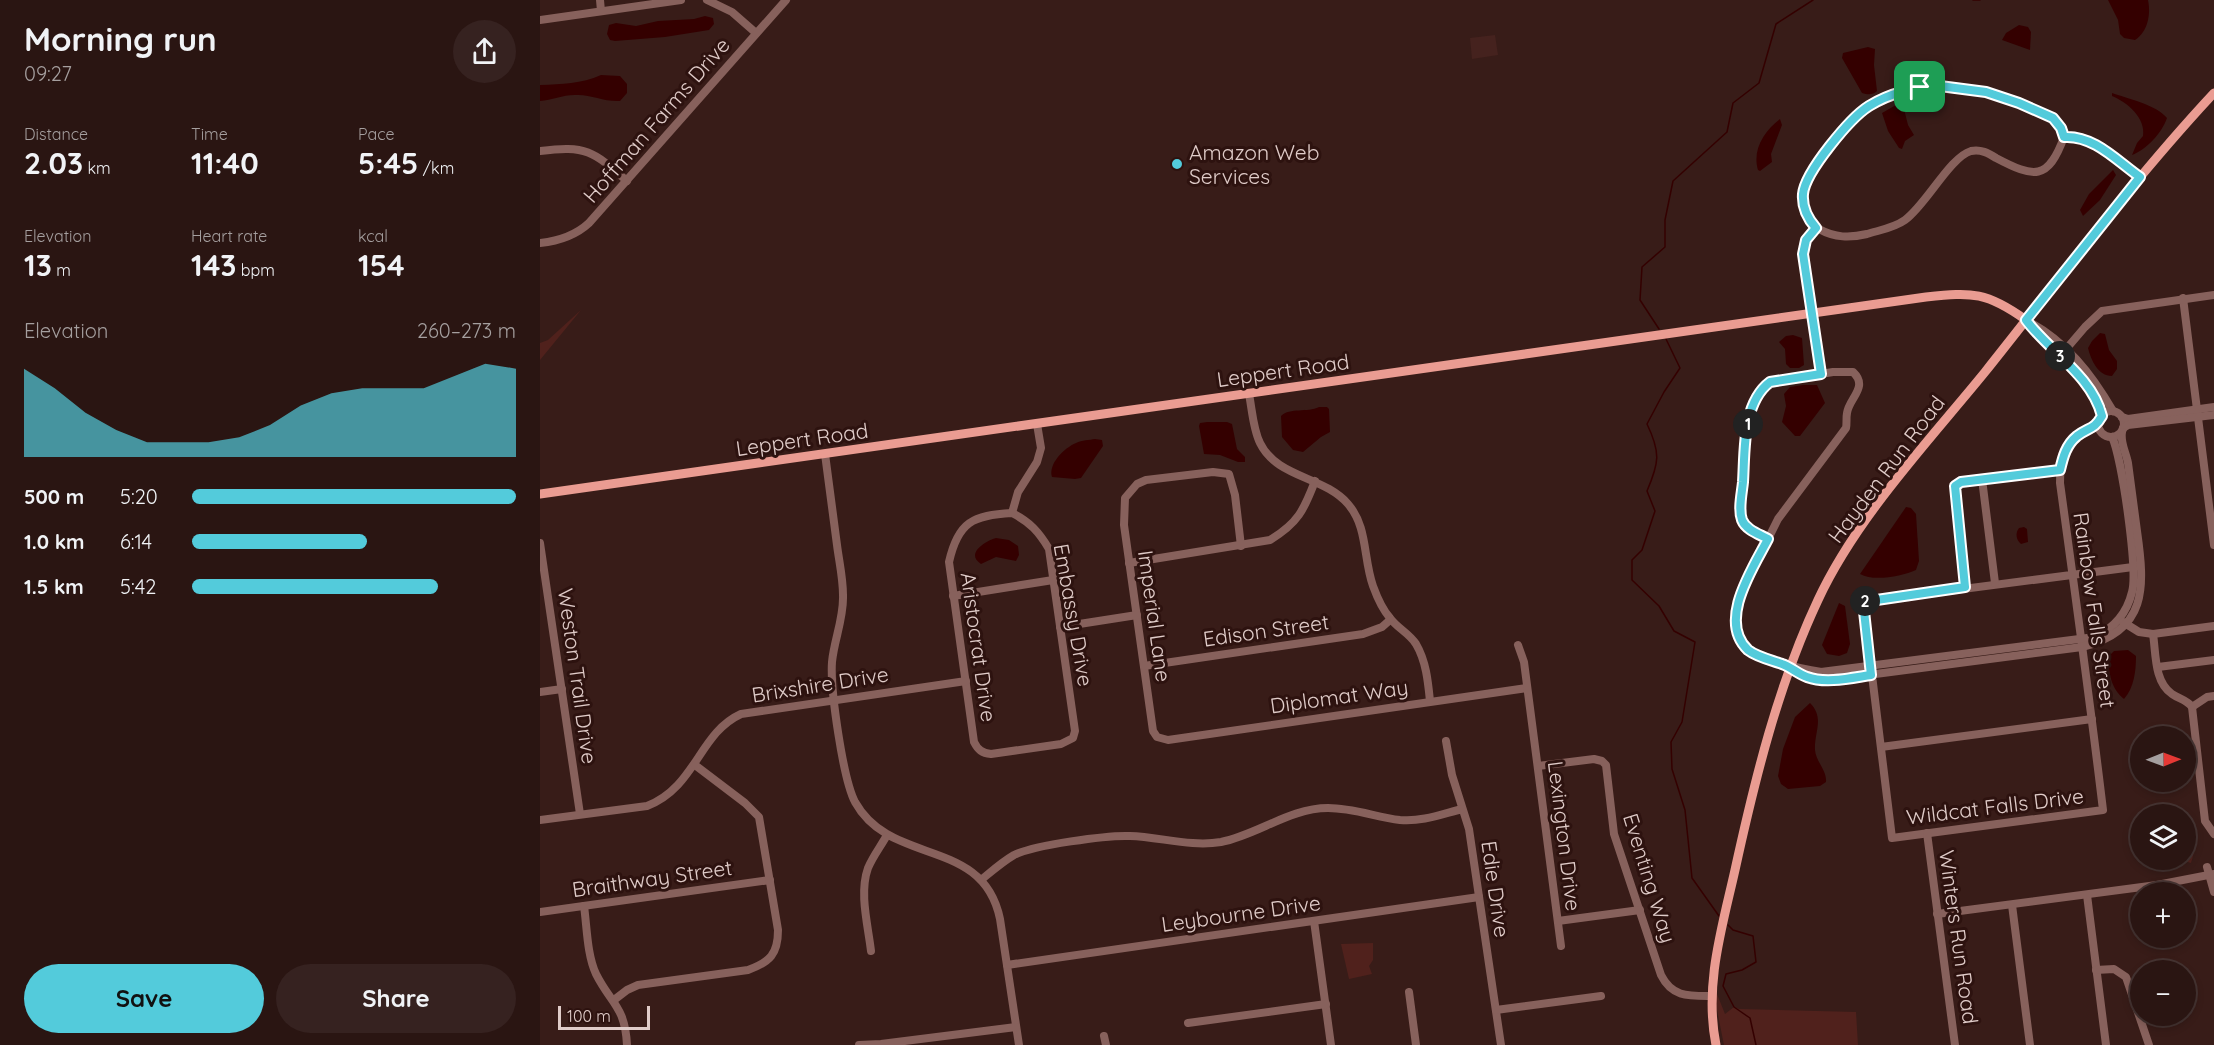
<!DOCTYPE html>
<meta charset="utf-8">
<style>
body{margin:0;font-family:Quicksand,sans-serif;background:#362220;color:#f1f3f6;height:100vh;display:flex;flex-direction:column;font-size:22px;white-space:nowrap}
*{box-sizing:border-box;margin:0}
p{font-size:20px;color:#a59f9f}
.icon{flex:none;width:33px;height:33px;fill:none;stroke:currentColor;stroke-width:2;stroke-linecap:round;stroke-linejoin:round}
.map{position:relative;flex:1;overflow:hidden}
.details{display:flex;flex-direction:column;background:#2a1512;width:540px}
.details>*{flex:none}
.needle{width:39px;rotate:89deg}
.controls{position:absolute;left:1590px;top:726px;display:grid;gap:12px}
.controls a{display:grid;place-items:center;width:66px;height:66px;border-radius:50%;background:#2a1512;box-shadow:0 3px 9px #0003,0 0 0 2px #463432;font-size:30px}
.scale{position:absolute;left:18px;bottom:15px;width:92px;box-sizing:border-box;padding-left:6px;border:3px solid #e0ccc9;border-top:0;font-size:16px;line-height:21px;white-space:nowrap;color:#e0ccc9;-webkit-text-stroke:4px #2d120f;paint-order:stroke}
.pin{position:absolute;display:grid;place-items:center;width:51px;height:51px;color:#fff;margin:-26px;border-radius:12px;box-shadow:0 3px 9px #0006}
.km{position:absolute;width:30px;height:30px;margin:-15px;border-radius:50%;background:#222;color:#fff;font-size:16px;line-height:30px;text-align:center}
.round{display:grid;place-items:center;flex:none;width:63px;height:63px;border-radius:32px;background:#362220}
.headline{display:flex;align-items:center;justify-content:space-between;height:102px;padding:0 24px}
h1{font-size:33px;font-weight:800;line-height:45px}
.figures{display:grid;grid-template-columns:repeat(3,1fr);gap:9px;height:102px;padding:6px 24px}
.figures div{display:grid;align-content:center}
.figures b{font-size:30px;font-weight:800}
.figures small{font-size:16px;font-weight:400}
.figures p{font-size:16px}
.chart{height:168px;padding:12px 24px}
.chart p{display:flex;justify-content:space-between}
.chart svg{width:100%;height:108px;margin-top:6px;fill:#53cbdb;opacity:.7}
.cta{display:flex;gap:12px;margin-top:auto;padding:12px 24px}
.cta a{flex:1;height:69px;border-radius:36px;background:#53cbdb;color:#111;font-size:24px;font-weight:800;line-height:69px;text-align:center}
.cta a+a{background:#362220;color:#f1f3f6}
ul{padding:0 24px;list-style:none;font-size:20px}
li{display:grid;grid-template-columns:96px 72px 1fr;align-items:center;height:45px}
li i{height:15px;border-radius:8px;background:#53cbdb}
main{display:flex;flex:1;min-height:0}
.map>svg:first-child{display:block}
.built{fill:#45221e}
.green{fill:#50211c}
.water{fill:#340000}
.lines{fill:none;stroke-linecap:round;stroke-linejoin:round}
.stream{stroke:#340000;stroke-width:1.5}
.minor{stroke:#87615c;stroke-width:8}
.major{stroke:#ea9c92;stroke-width:9}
.route-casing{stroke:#fff;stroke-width:12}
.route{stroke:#53cbdb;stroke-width:8}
.poi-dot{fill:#53cbdb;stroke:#2d120f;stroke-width:2}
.labels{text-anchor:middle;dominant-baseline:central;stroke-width:6;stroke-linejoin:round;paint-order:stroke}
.street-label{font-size:21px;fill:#e0ccc9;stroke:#2d120f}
.poi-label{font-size:21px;fill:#e0ccc9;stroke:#2d120f;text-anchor:start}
</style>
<main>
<section class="details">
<div class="headline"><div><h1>Morning run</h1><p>09:27</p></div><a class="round"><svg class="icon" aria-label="share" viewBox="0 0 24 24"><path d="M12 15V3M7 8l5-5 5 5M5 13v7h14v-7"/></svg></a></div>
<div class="figures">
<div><p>Distance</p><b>2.03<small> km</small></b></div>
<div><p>Time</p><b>11:40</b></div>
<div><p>Pace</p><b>5:45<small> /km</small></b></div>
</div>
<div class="figures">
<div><p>Elevation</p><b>13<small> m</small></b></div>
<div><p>Heart rate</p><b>143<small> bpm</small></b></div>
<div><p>kcal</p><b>154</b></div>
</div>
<div class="chart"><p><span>Elevation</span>260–273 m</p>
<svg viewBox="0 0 160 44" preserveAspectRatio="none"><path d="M0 44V8L10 16L20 26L30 33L40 38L50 38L60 38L70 36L80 31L90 23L100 18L110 16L120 16L130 16L140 11L150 6L160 8V44z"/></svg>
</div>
<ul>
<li><b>500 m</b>5:20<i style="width:100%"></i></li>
<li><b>1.0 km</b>6:14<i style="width:54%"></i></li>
<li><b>1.5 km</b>5:42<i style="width:76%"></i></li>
</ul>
<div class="cta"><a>Save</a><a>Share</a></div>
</section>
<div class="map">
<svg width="1674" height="1045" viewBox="0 0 1674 1045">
<rect width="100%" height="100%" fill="#381c18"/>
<!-- built -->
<path class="built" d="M955 35 958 55 932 59 930 38Z"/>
<!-- green -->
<g class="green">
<path d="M41 310 0 360V343L8 340Z"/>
<path d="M1647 842 1656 845 1651 863 1642 860H1646Z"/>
<path d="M833 943V960L829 966 832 974 809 979 801 944Z"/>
<path d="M1177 994 1185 1014 1194 1007 1199 1009 1316 1012 1318 1045H1184L1175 1000Z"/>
</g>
<!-- water -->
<g class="water">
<path d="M1568 0H1608C1611 14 1608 32 1595 40L1584 38 1580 34 1578 20Z"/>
<path d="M165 16 173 18 174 24 169 30 125 37 75 41 70 40 67 34 69 25 76 23 96 26 118 21 154 19Z"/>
<path d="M1479 25 1488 27 1491 32 1490 50 1462 40 1466 33Z"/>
<path d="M1328 47 1335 49 1334 65 1337 91C1333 95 1328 95 1322 93L1302 58 1303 53Z"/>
<path d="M61 75 80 76 87 84V93L80 101C65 102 52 95 38 95 24 94 13 100 0 101V85C22 84 41 84 61 75Z"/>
<path d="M1572 93C1586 98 1617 105 1627 118 1622 133 1606 150 1592 155L1597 143 1603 136C1606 118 1587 102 1572 96Z"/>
<path d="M1356 105H1363L1368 125 1374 135 1365 141 1362 149 1359 148 1348 131 1342 113Z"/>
<path d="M1240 119 1242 125 1231 154 1232 162 1220 171 1218 170C1212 150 1224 131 1240 119Z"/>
<path d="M1573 170 1576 175 1560 200 1543 216 1540 210 1549 194Z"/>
<path d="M1560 333 1565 334 1569 350 1577 361V369L1572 376C1558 376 1551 360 1548 348L1552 341Z"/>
<path d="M1253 335 1262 338 1264 365 1259 368H1250L1246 364 1245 349 1239 342 1246 336Z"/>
<path d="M1263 385H1277L1285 403 1260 436H1255L1242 422 1246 406 1244 394 1250 387Z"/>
<path d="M779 407H787L789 409 790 432 781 437 763 452 753 450 742 437 741 416C750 407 767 413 779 407Z"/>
<path d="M667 422H687L692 424 697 449 705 457V462H698L680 455 664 454 659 426 660 423Z"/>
<path d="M555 439 562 440 563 446 541 478 535 479 512 477C508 464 524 448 536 443 542 440 549 440 555 439Z"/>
<path d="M1366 507 1371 508 1376 514 1379 561 1376 570C1362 576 1334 582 1320 574Z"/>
<path d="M1484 527 1487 529 1488 542 1481 544C1476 540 1475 533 1479 528Z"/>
<path d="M456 538 469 540 478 546 479 555 476 561 456 557 441 564C425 554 445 541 456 538Z"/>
<path d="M1299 603 1305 606 1310 644 1307 653 1299 656 1287 654 1282 645Z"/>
<path d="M1588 650 1596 656C1596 671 1594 688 1584 699 1571 689 1569 674 1568 657L1574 651Z"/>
<path d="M1270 703C1285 718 1274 732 1275 750 1276 762 1287 770 1286 782L1280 786 1248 789 1241 784 1238 776 1243 749 1255 717Z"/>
</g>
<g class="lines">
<!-- stream -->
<g class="stream">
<path d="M1433 0H1440"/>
<path d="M1119 329 1100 300 1102 267 1125 247V220L1133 181 1187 132 1193 103 1219 83 1236 24 1273 0"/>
<path d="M1126 339 1140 368 1124 392 1107 424C1121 453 1119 463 1107 491L1115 511 1102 550 1092 560V580L1119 606 1134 631 1155 642 1142 722 1131 742 1132 769 1145 810 1152 878 1179 916"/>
<path d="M1188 925 1193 930 1213 936 1216 962 1202 970 1186 974 1183 986 1194 1007 1210 1018 1216 1045"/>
</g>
<!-- minor -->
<g class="minor">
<path d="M60 0 61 11"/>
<path d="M167 0 192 12 216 33"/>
<path d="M0 20 141 0"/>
<path d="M1400 86C1428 88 1501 103 1518 124 1522 128 1523 132 1524 137 1508 181 1494 178 1456 158 1448 153 1441 149 1431 151 1410 157 1386 205 1365 220 1354 228 1340 230 1327 234 1310 238 1295 238 1279 229 1265 222 1259 199 1265 185 1275 163 1310 116 1331 105 1352 93 1376 87 1400 86Z"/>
<path d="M1524 137C1554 134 1577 161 1600 177"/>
<path d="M0 151C46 145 53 151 87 181"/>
<path d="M1276 228 1266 240 1263 254 1281 373"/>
<path d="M0 243C19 241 35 236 49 223L246 0"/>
<path d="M1643 298 1674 545"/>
<path d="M1486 320C1526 341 1551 373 1573 411"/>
<path d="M1489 324C1512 354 1552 376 1562 416"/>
<path d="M1527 348 1545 327 1562 311 1674 295"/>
<path d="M709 394C712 409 713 429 720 443 737 478 784 476 808 504 828 527 823 558 833 586 837 597 842 609 850 618 857 628 869 633 876 644 886 661 888 681 890 701"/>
<circle cx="1571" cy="424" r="13"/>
<path d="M1582 417 1588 419 1674 407"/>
<path d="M1559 422C1553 430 1546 430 1539 435 1523 446 1520 464 1520 483 1535 592 1550 701 1563 810L1352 838 1323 602 1593 567"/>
<path d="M1583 428 1588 425 1674 415"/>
<path d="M285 454C289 485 293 515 297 545 299 561 303 578 303 595 304 618 294 640 292 662 290 689 303 779 315 802 351 867 443 836 460 919L479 1045"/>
<path d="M1442 479 1455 583"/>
<path d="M472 513C490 522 499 532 509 549L535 731 533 738 521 744 451 754C442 753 438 750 434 742L409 562C418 522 433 515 472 513Z"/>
<path d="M472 513 478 492 497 462 501 448 497 424"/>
<path d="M1228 539C1219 534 1206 530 1202 519 1198 509 1202 493 1203 482 1205 452 1203 399 1231 382L1293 372H1313C1329 387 1309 398 1307 413 1306 418 1307 424 1306 428L1238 519 1200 595C1181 658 1235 663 1281 672L1555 637C1574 628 1587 613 1592 592 1598 571 1582 457 1572 437"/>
<path d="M0 543 40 814"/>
<path d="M701 546 695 495 689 474 673 472 606 480 597 484 585 498 584 525 613 731 617 737 628 740 987 688"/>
<path d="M589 563 730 540C758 523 764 510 775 481"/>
<path d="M1425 587 1415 486 1421 482 1520 470"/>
<path d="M413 596 513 580"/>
<path d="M1583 622 1599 632 1613 634 1674 626"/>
<path d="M520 627 597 615"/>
<path d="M1613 634C1616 653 1614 682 1632 694 1639 699 1647 700 1652 707L1665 821 1674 834"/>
<path d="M978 645 984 662 1021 946"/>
<path d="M604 666 823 634 842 627 850 620"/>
<path d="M1618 667 1674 660"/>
<path d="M1252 668 1272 679 1305 678 1542 647C1608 631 1605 587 1597 531 1594 509 1591 486 1588 463 1586 452 1580 443 1582 432"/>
<path d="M0 692 22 689"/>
<path d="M1652 707 1667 697 1674 696"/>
<path d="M906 741 912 775 929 829 961 1045"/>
<path d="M1341 747 1552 719"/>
<path d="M998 766 1054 759 1062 761 1066 765 1074 834 1121 975C1132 997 1148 996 1171 996"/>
<path d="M0 820 107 806C156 787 159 733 201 714L426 681"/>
<path d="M1387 833 1415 1045"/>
<path d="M1667 867 1674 892"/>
<path d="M441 880C452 871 462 862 474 855 494 845 567 835 590 836 620 837 651 847 681 842 717 835 750 808 788 808 813 808 836 817 860 820 882 822 902 814 922 809"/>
<path d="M1547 895 1566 1045"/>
<path d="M1472 905 1490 1045"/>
<path d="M44 906C47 927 47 955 56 974 71 1004 85 1006 87 1045"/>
<path d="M0 912 230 880"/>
<path d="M1397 914 1617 885 1674 874"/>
<path d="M774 921 791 1045"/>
<path d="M1018 921 1100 910"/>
<path d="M331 951C328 925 319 893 328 868 333 856 341 846 347 835"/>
<path d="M467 965 939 897"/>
<path d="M1556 970 1574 969 1586 977 1609 1045"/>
<path d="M869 992 876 1045"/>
<path d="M74 1000 87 990 98 985 208 970C230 962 238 954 238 930L219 817 205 803 155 765"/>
<path d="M956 1010 1061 996"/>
<path d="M648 1023 786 1004"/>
<path d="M564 1036 566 1045"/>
<path d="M319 1045 341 1044 476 1027"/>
</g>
<!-- major -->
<g class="major">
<path d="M0 494 1386 297C1433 292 1447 292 1486 320"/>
<path d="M1176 1045C1164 985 1182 928 1195 870 1215 779 1238 685 1278 600 1316 518 1388 442 1445 372 1520 278 1592 181 1674 93"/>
</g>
</g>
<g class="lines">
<!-- route casing -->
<g class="route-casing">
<path id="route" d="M1400 86 1446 92 1479 103 1513 118 1521 128 1524 137C1554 135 1577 161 1600 177L1486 320C1509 351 1552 376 1562 416 1554 430 1549 427 1537 436 1526 445 1523 457 1520 470L1421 482 1415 486 1425 587 1323 602 1331 675C1311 678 1286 684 1267 677 1258 674 1251 667 1242 664 1231 660 1217 657 1208 650 1177 621 1213 568 1228 539 1219 534 1206 530 1202 520 1198 509 1202 493 1203 482 1205 451 1202 403 1230 382L1281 374 1263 254 1266 240 1276 228C1268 219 1262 207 1263 194 1265 172 1310 118 1329 106 1350 93 1376 87 1400 86Z"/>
</g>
<!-- route -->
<use href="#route" class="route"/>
</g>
<!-- markers -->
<circle class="poi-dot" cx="637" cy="164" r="6"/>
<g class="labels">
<!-- street labels -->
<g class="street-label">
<text transform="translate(116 120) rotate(-49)">Hoffman Farms Drive</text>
<text transform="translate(743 370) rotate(-8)">Leppert Road</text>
<text transform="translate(262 439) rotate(-8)">Leppert Road</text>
<text transform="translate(1346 469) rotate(-53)">Hayden Run Road</text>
<text transform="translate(1555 610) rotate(82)">Rainbow Falls Street</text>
<text transform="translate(534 615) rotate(80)">Embassy Drive</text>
<text transform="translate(615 616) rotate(82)">Imperial Lane</text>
<text transform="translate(726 630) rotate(-8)">Edison Street</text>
<text transform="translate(439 647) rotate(82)">Aristocrat Drive</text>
<text transform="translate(38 676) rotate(82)">Weston Trail Drive</text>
<text transform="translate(280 684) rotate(-9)">Brixshire Drive</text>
<text transform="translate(799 696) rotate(-8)">Diplomat Way</text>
<text transform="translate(1455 806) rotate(-7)">Wildcat Falls Drive</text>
<text transform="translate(1025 836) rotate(83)">Lexington Drive</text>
<text transform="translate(112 878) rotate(-8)">Braithway Street</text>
<text transform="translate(1110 878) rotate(73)">Eventing Way</text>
<text transform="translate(956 889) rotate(82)">Edie Drive</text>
<text transform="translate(701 913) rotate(-8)">Leybourne Drive</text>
<text transform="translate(1419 937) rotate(82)">Winters Run Road</text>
</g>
<!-- poi labels -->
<g class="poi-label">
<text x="649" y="152">Amazon Web<tspan x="649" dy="24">Services</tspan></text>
</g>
</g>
</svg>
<div class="controls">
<a><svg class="needle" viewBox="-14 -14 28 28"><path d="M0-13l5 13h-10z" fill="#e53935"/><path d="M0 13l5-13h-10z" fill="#a59f9f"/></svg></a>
<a><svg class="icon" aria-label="layers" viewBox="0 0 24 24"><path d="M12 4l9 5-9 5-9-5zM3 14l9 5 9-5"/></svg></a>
<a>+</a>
<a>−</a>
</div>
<div class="scale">100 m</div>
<div class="pin" style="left:1380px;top:87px;background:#1e9e55"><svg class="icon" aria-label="arrive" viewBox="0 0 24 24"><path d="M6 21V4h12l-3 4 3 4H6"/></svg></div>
<b class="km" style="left:1208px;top:424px">1</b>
<b class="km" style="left:1325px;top:601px">2</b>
<b class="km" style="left:1520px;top:356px">3</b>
</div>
</main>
